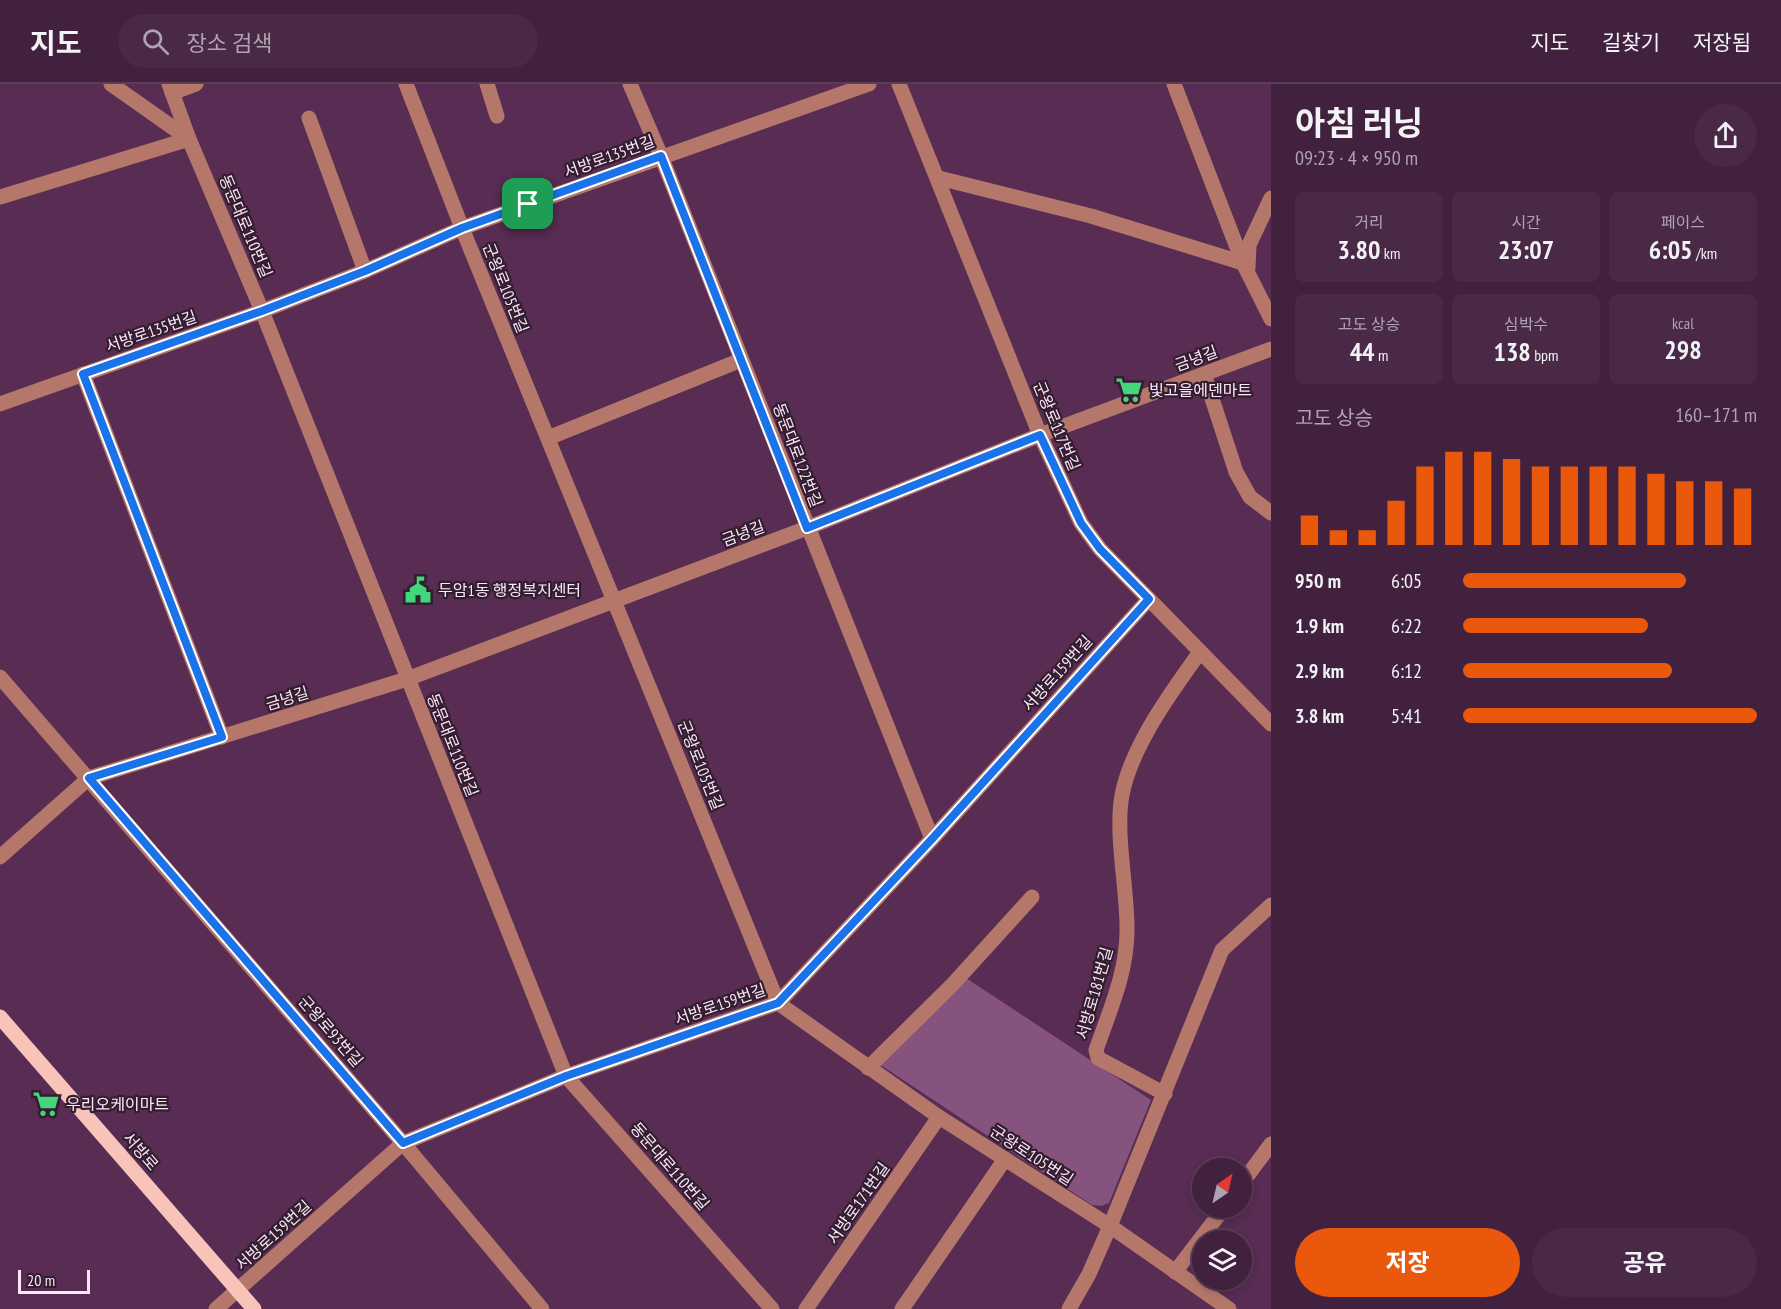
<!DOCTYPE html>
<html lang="ko">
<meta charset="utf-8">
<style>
body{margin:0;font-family:"PT Sans Narrow","Noto Sans KR",sans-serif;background:#492945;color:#f1f3f6;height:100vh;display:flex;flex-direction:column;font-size:22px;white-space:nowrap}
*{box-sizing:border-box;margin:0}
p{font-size:20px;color:#aea3b0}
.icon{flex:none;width:33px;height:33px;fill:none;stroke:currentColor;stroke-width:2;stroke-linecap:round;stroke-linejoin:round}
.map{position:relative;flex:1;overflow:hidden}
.side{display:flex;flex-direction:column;background:#42213e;width:510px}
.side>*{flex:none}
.needle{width:39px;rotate:34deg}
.controls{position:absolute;left:1192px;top:1074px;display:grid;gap:12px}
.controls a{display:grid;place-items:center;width:60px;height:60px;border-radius:50%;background:#42213e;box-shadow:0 3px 9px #0003,0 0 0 2px #5a3e58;font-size:30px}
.scale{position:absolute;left:18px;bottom:15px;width:72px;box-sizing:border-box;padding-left:6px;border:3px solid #fce6f8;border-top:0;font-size:16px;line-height:21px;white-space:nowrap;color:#fce6f8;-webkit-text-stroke:4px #321e2f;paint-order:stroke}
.pin{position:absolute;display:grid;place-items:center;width:51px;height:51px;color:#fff;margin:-26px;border-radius:12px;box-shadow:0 3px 9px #0006}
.round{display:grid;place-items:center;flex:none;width:63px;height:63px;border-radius:32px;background:#492945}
.head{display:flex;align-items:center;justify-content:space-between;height:102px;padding:0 24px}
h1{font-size:33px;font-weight:700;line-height:45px}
.figures{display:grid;grid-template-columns:repeat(3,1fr);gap:9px;height:102px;padding:6px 24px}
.figures div{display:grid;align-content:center;border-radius:9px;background:#492945;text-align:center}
.figures b{font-size:26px;font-weight:700}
.figures small{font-size:16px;font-weight:400}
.figures p{font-size:16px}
.chart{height:168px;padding:12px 24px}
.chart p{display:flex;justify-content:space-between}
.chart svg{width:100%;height:108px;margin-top:6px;stroke:#ea580c;stroke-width:6}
.action{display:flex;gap:12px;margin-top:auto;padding:12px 24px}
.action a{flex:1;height:69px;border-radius:36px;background:#ea580c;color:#fff;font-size:24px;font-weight:700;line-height:69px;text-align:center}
.action a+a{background:#492945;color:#f1f3f6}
ul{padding:0 24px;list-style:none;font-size:20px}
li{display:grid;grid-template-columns:96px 72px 1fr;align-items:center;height:45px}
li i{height:15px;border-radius:8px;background:#ea580c}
header{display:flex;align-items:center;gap:36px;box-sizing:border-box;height:84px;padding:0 30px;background:#42213e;border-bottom:2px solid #5a3e58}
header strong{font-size:28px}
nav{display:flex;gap:33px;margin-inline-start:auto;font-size:21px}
.search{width:420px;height:54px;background:#492945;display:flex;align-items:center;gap:15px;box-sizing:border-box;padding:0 21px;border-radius:33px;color:#aea3b0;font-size:22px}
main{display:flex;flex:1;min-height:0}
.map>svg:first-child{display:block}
.green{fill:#85537e}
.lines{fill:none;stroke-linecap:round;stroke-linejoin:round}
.minor{stroke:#b5776a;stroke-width:15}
.major{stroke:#f8c4b9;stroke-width:15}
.route-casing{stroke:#fff;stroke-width:12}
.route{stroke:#1a73e8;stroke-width:8}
.labels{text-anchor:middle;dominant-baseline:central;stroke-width:4.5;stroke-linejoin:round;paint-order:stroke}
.street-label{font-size:16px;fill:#fce6f8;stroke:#321e2f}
.poi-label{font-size:16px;fill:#fce6f8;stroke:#321e2f;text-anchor:start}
</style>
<header>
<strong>지도</strong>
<div class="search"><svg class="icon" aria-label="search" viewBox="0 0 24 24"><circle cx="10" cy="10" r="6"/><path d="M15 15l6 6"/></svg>장소 검색</div>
<nav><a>지도</a><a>길찾기</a><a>저장됨</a></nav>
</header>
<main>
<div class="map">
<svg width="1271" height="1225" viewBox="0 0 1271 1225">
<rect width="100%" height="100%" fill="#582c53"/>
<!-- green -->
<path class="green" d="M966 894 1151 1016 1109 1119 1102 1122 1092 1121 879 980Z"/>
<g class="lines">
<!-- minor -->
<g class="minor">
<path d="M111 0 189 55"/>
<path d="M169 0 189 55 262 227 566 992 772 1225"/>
<path d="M406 0 462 144 778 919 939 1033 1110 1142 1229 1225"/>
<path d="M487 0 497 32"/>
<path d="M630 0 661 72 932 755"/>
<path d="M899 0 1040 351 1081 439 1100 465 1271 640"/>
<path d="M1174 0 1243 179 1271 235"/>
<path d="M172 9 196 0"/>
<path d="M309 34 365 187"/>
<path d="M939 94 1091 132 1243 179"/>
<path d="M0 113 189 55"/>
<path d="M1248 184 1249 161 1271 114"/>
<path d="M83 290 222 653"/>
<path d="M1204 290 1236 388 1250 413 1271 429"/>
<path d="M0 320 262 227 365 187 462 144 869 0"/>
<path d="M548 354 741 276"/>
<path d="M0 593 403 1059 542 1225"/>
<path d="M0 773 89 694 407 595 807 444 1040 351 1271 265"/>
<path d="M868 984 953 900 1032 813"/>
<path d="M1165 1010 1098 974 1096 966C1110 926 1128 886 1127 843 1127 803 1115 749 1122 711 1131 663 1171 608 1200 568"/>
<path d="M1242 1099 1271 1060"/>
<path d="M1175 1188 1224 1124"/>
<path d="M216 1225 403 1059 566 992 778 919 932 755 1149 515"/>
<path d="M806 1225 939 1033"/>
<path d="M902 1225 1005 1075"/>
<path d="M1069 1225 1089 1190 1110 1142 1222 866 1271 821"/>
</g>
<!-- major -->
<path class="major" d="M0 933 254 1225"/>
</g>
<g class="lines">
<!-- route casing -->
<g class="route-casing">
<path id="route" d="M661 72 807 444 1040 351 1081 439 1100 465 1149 515 932 755 778 919 566 992 403 1059 89 694 222 653 83 290 262 227 365 187 462 144Z"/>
</g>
<!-- route -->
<use href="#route" class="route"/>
</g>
<!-- icons -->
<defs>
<g id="supermarket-bare" transform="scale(2.07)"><path d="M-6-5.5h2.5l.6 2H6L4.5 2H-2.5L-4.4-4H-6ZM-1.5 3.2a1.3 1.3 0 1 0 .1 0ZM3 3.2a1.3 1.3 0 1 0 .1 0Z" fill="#43d77b" stroke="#321e2f" stroke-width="2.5" paint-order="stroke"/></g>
<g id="civic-bare" transform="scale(2.07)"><path d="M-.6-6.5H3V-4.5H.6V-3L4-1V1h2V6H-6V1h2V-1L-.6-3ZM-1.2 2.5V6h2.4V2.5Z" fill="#43d77b" stroke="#321e2f" stroke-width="2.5" paint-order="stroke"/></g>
</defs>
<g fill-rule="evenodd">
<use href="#supermarket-bare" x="1129" y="306"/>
<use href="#civic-bare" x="418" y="506"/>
<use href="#supermarket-bare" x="46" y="1020"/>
</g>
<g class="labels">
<!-- street labels -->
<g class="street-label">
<text transform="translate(609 72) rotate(-20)">서방로135번길</text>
<text transform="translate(246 142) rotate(67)">동문대로110번길</text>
<text transform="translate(506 204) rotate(68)">군왕로105번길</text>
<text transform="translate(151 247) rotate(-19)">서방로135번길</text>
<text transform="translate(1196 274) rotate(-20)">금녕길</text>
<text transform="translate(1057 342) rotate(67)">군왕로117번길</text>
<text transform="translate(798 371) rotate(69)">동문대로122번길</text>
<text transform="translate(743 449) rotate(-20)">금녕길</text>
<text transform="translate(1057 589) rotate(-48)">서방로159번길</text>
<text transform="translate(287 614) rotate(-17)">금녕길</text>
<text transform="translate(453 661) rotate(68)">동문대로110번길</text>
<text transform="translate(701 681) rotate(68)">군왕로105번길</text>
<text transform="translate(1094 909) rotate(-74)">서방로181번길</text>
<text transform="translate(720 920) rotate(-19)">서방로159번길</text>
<text transform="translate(331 947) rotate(49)">군왕로93번길</text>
<text transform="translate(141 1067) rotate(49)">서방로</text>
<text transform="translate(1032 1071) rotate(33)">군왕로105번길</text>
<text transform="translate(670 1082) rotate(49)">동문대로110번길</text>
<text transform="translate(858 1119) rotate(-55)">서방로171번길</text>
<text transform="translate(273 1151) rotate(-42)">서방로159번길</text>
</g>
<!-- poi labels -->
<g class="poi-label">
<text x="1149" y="306">빛고을에덴마트</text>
<text x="438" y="506">두암1동 행정복지센터</text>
<text x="66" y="1020">우리오케이마트</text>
</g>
</g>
</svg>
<div class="controls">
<a><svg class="needle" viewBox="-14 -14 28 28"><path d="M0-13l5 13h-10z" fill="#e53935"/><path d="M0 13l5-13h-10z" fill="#aea3b0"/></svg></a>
<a><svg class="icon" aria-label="layers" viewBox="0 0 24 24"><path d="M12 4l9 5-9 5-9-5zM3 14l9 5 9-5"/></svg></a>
</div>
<div class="scale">20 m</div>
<div class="pin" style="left:528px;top:120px;background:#1e9e55"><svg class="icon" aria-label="arrive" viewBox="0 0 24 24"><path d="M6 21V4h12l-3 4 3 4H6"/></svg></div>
</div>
<section class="side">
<div class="head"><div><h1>아침 러닝</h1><p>09:23 · 4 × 950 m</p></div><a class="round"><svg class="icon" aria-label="share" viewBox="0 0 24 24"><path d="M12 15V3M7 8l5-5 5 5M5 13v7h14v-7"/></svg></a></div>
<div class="figures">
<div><p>거리</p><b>3.80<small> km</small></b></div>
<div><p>시간</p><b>23:07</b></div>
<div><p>페이스</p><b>6:05<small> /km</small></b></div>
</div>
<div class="figures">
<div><p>고도 상승</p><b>44<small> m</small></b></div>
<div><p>심박수</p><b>138<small> bpm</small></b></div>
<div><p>kcal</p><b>298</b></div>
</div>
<div class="chart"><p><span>고도 상승</span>160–171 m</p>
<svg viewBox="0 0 160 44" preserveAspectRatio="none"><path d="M5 44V32M15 44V38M25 44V38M35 44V26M45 44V12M55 44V6M65 44V6M75 44V9M85 44V12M95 44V12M105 44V12M115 44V12M125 44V15M135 44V18M145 44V18M155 44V21"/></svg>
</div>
<ul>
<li><b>950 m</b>6:05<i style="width:76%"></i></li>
<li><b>1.9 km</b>6:22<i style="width:63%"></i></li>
<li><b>2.9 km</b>6:12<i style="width:71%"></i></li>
<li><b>3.8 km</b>5:41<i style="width:100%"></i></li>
</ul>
<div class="action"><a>저장</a><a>공유</a></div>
</section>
</main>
